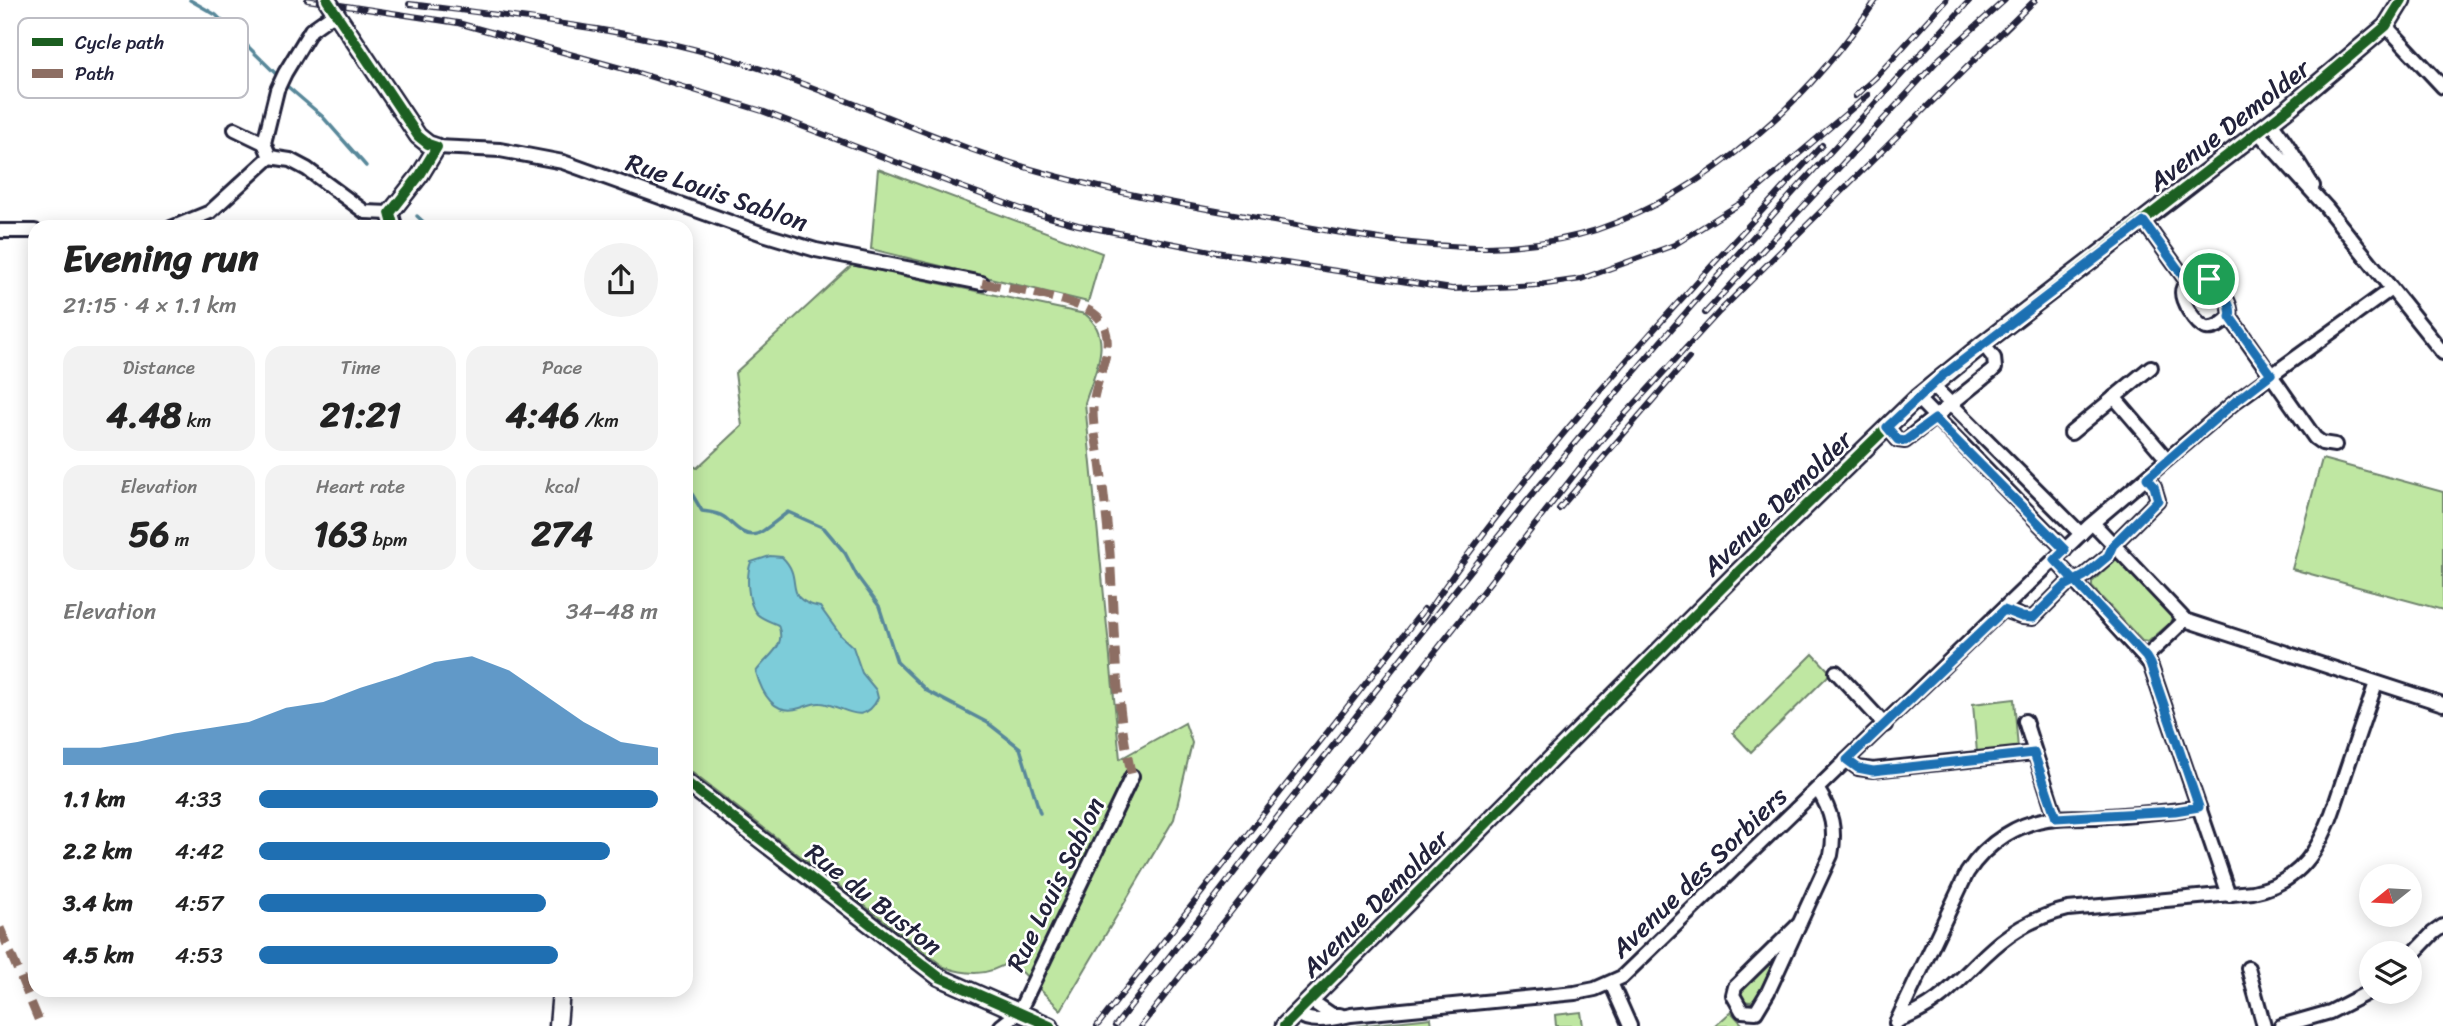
<!DOCTYPE html>
<meta charset="utf-8">
<style>
body{margin:0;font-family:Sriracha,sans-serif;background:#f2f2f2;color:#222;height:100vh;display:flex;flex-direction:column;font-size:26px;white-space:nowrap}
*{box-sizing:border-box;margin:0}
p{font-size:23px;color:#767676}
.icon{flex:none;width:38px;height:38px;fill:none;stroke:currentColor;stroke-width:2;stroke-linecap:round;stroke-linejoin:round}
.map{position:relative;flex:1;overflow:hidden}
.sheet{position:absolute;left:28px;top:220px;width:665px;height:777px;display:flex;flex-direction:column;background:#fff;border-radius:21px;box-shadow:0 4px 18px #0003}
.sheet>*{flex:none}
.needle{width:46px;rotate:252deg}
.buttons{position:absolute;left:2359px;top:864px;display:grid;gap:14px}
.buttons a{display:grid;place-items:center;width:63px;height:63px;border-radius:50%;background:#fff;box-shadow:0 4px 18px #0003;font-size:35px}
.pin{position:absolute;display:grid;place-items:center;width:60px;height:60px;color:#fff;margin:-30px;border:4px solid #fff;border-radius:50%;box-shadow:0 2px 7px #0007}
.round{display:grid;place-items:center;flex:none;width:74px;height:74px;border-radius:37px;background:#f2f2f2}
.summary{display:flex;align-items:center;justify-content:space-between;height:119px;padding:0 35px}
h1{font-size:38px;font-weight:800;line-height:52px}
.figures{display:grid;grid-template-columns:repeat(3,1fr);gap:10px;height:119px;padding:7px 35px}
.figures div{display:grid;align-content:center;border-radius:18px;background:#f2f2f2;text-align:center}
.figures b{font-size:35px;font-weight:800}
.figures small{font-size:19px;font-weight:400}
.figures p{font-size:19px}
.chart{height:196px;padding:14px 35px}
.chart p{display:flex;justify-content:space-between}
.chart svg{width:100%;height:126px;margin-top:7px;fill:#1f6fb2;opacity:.7}
ul{padding:0 35px;list-style:none;font-size:23px}
li{display:grid;grid-template-columns:112px 84px 1fr;align-items:center;height:52px}
li i{height:18px;border-radius:9px;background:#1f6fb2}
.map>svg:first-child{display:block}
.green{fill:#bfe7a2;stroke:#70846e;stroke-width:2}
.water{fill:#7dccd9;stroke:#59889a;stroke-width:2}
.lines{fill:none;stroke-linecap:round;stroke-linejoin:round}
.stream{stroke:#59889a;stroke-width:3.5}
.minor-casing{stroke:#22223b;stroke-width:18}
.tertiary-casing{stroke:#22223b;stroke-width:21}
.minor{stroke:#fff;stroke-width:12}
.tertiary{stroke:#fff;stroke-width:16}
.rail-casing{stroke:#22223b;stroke-width:6}
.rail{stroke:#fff;stroke-width:3.5;stroke-dasharray:10;stroke-linecap:butt}
.quiet{stroke:#8d6e63;stroke-width:9;stroke-dasharray:18 9;stroke-linecap:butt}
.cycleway-casing{stroke:#fff;stroke-width:15}
.cycleway{stroke:#1b5e20;stroke-width:10}
.route-casing{stroke:#fff;stroke-width:14}
.route{stroke:#1f6fb2;stroke-width:9}
.labels{text-anchor:middle;dominant-baseline:central;stroke-width:5;stroke-linejoin:round;paint-order:stroke}
.street-label{font-size:26px;fill:#22223b;stroke:#fff}
.key{fill:#fff;stroke:#bdbdc4;stroke-width:2}
.key-label{font-size:19px;fill:#22223b}
</style>
<div class="map">
<svg width="2443" height="1026" viewBox="0 0 2443 1026">
<rect width="100%" height="100%" fill="#fff"/>
<filter id="ink" filterUnits="userSpaceOnUse"><feTurbulence type="fractalNoise" baseFrequency=".0143" numOctaves="2"/><feDisplacementMap in="SourceGraphic" scale="14" xChannelSelector="R" yChannelSelector="G"/><feConvolveMatrix kernelMatrix="1 2 1 2 8 2 1 2 1" color-interpolation-filters="sRGB"/></filter>
<g filter="url(#ink)">
<!-- green -->
<g class="green">
<path d="M878 169 1102 253 1088 302 871 249Z"/>
<path d="M852 265 1085 314C1115 338 1094 373 1085 403L1120 759 1185 723 1192 743 1174 819 1061 1010 1017 967 1021 954C994 974 976 978 944 967L686 768V462L697 468 742 426 735 373Z"/>
<path d="M2322 459 2443 492V610L2292 569Z"/>
<path d="M2115 560H2121L2173 616 2169 624 2148 642 2142 641 2092 587V582Z"/>
<path d="M1813 654 1831 673 1751 752 1733 733Z"/>
<path d="M2014 699 2018 749 1977 753 1973 704Z"/>
<path d="M1780 951 1756 998 1751 1002 1742 1001 1741 992 1744 989Z"/>
<path d="M1581 1012 1583 1026H1556L1555 1015Z"/>
<path d="M1731 1012 1744 1026H1715Z"/>
<path d="M1431 1018 1432 1026H1357Z"/>
</g>
<!-- water -->
<path class="water" d="M770 556 782 557C806 580 779 598 820 607L841 636 853 647 862 673 876 690 878 698C863 729 843 705 821 703 814 702 807 706 800 708 774 716 762 694 756 672 768 654 787 648 778 625 772 622 762 619 757 614 747 603 746 575 751 562Z"/>
<g class="lines">
<!-- stream -->
<g class="stream">
<path d="M190 0 216 15 276 74"/>
<path d="M287 86 322 116 366 166"/>
<path d="M417 216 430 228"/>
<path d="M686 484 702 511C710 512 717 512 724 517 733 523 742 538 757 534 764 532 781 517 788 512L824 528 845 553 857 576 879 606 897 662 927 691 988 723 1020 748 1040 813"/>
</g>
<!-- minor casing -->
<g class="minor-casing">
<g id="minor">
<path d="M2386 26 2443 87"/>
<path d="M2271 122 2286 143 2313 186"/>
<path d="M235 129 264 143"/>
<path d="M2258 132 2326 207 2443 353"/>
<path d="M437 147 500 150 563 162 763 234 816 250 982 283"/>
<path d="M270 157 264 143 277 90 285 73 311 30 335 13"/>
<path d="M270 157 290 160 307 169 365 212 390 213"/>
<path d="M2144 222 2188 283"/>
<path d="M171 228 210 212 270 157"/>
<path d="M0 231H35"/>
<path d="M2230 317C2223 323 2215 330 2206 328 2196 325 2178 298 2183 288 2200 258 2235 299 2230 317L2315 438 2322 443 2335 445"/>
<path d="M1932 385 2081 534"/>
<path d="M2114 397 2167 459"/>
<path d="M1917 398 2065 550"/>
<path d="M1887 427 1898 440 1905 441 1992 371 1995 368 1994 358 1983 344"/>
<path d="M2071 433 2151 367"/>
<path d="M2093 523 2185 620 2443 704"/>
<path d="M2055 560 2150 664 2229 895"/>
<path d="M2004 610 2023 617 2033 618 2065 586 2084 576 2108 556 2113 545 2158 500 2154 487 2147 478"/>
<path d="M2146 657 2185 620"/>
<path d="M1836 672 1885 725"/>
<path d="M2025 721 2056 818"/>
<path d="M1847 760 1858 768 1873 770 2034 753"/>
<path d="M1800 923 1735 987 1733 995 1742 1011 1756 1012 1768 992 1831 855C1836 830 1832 812 1818 790"/>
<path d="M2410 957 2433 933 2443 926"/>
<path d="M2248 968 2264 1026"/>
<path d="M1611 983 1630 1026"/>
<path d="M1310 1000 1332 1015H1340"/>
<path d="M1296 1013C1312 1025 1332 1019 1351 1015L1575 993 1595 989 1622 977 2089 526 2236 401 2391 289"/>
<path d="M1897 1021C1946 1004 1962 973 2000 942 2020 926 2043 915 2068 909L2253 892C2316 880 2329 823 2346 771 2356 741 2366 712 2376 683"/>
<path d="M1896 1023 1967 873C1986 843 2021 820 2057 818 2070 817 2083 817 2096 817 2130 814 2165 813 2199 807"/>
<path d="M1001 1026 1019 1012 1132 776"/>
<path d="M2281 1026 2330 1012 2371 991"/>
</g>
</g>
<!-- tertiary casing -->
<g class="tertiary-casing">
<g id="tertiary">
<path d="M327 0 418 136 428 144 437 147 420 175 390 213 394 228"/>
<path d="M686 782 939 977 1050 1026"/>
<path d="M558 1026 561 990"/>
<path d="M1284 1026 1739 571 1917 398 1983 344 2290 107 2386 26 2402 0"/>
</g>
</g>
<!-- minor -->
<use href="#minor" class="minor"/>
<!-- tertiary -->
<use href="#tertiary" class="tertiary"/>
<!-- rail casing -->
<g class="rail-casing">
<g id="rail">
<path d="M307 0 458 23 635 72 762 111 959 186 1024 210 1078 225 1216 252 1452 289 1539 285 1581 279 1674 245 1741 203 1868 95"/>
<path d="M409 4C523 18 636 29 746 64 822 88 895 122 970 149 1063 183 1159 201 1257 218 1332 231 1409 248 1486 247 1523 246 1562 241 1596 230 1710 191 1810 99 1876 0"/>
<path d="M1855 96 1876 77 1946 0"/>
<path d="M1705 313 1940 58 2005 0"/>
<path d="M1559 509 1689 358"/>
<path d="M1421 621C1537 449 1683 298 1822 145"/>
<path d="M1097 1026 1424 609"/>
<path d="M1115 1026C1274 823 1429 617 1594 420 1714 275 1843 139 1970 0"/>
<path d="M1141 1026 1604 437 1719 312 2035 0"/>
</g>
</g>
<!-- rail -->
<use href="#rail" class="rail"/>
<!-- quiet -->
<g class="quiet">
<path d="M982 283C1007 288 1085 300 1099 318 1121 344 1092 381 1093 410 1093 427 1097 445 1100 463 1104 492 1107 523 1110 553 1115 628 1114 702 1132 776"/>
<path d="M0 928 41 1026"/>
</g>
<!-- cycleway casing -->
<g class="cycleway-casing">
<g id="cycleway">
<path d="M327 0 418 136 428 144 437 147 420 175 390 213 394 228"/>
<path d="M686 782 939 977 1050 1026"/>
<path d="M1284 1026 1739 571 1917 398 1983 344 2290 107 2386 26 2402 0"/>
</g>
</g>
<!-- cycleway -->
<use href="#cycleway" class="cycleway"/>
</g>
</g>
<g class="lines" filter="url(#ink)">
<!-- route casing -->
<g class="route-casing">
<path id="route" d="M2209 279C2200 275 2195 277 2188 283L2144 222 1942 376 1887 427 1898 440 1905 441 1935 419 2065 550 2055 560 2146 657 2150 664 2199 807 2175 811 2056 818 2034 753 1873 771 1858 768 1847 760 2004 610 2022 617 2033 618 2065 586 2084 576 2108 556 2113 545 2158 500 2154 486 2147 478 2236 401 2271 374 2230 317C2234 303 2218 290 2209 279"/>
</g>
<!-- route -->
<use href="#route" class="route"/>
</g>
<g class="labels">
<!-- street labels -->
<g class="street-label">
<text transform="translate(2229 125) rotate(-38)">Avenue Demolder</text>
<text transform="translate(717 192) rotate(19)">Rue Louis Sablon</text>
<text transform="translate(1777 503) rotate(-44)">Avenue Demolder</text>
<text transform="translate(1699 872) rotate(-44)">Avenue des Sorbiers</text>
<text transform="translate(1055 884) rotate(-64)">Rue Louis Sablon</text>
<text transform="translate(874 899) rotate(38)">Rue du Buston</text>
<text transform="translate(1375 903) rotate(-45)">Avenue Demolder</text>
</g>
</g>
<!-- legend -->
<rect x="18" y="18" width="230" height="80" rx="10" class="key"/>
<rect x="32" y="38" width="31" height="8" fill="#1b5e20"/>
<rect x="32" y="69" width="31" height="9" fill="#8d6e63"/>
<g class="key-label">
<text x="75" y="49">Cycle path</text>
<text x="75" y="80">Path</text>
</g>
</svg>
<div class="buttons">
<a><svg class="needle" viewBox="-14 -14 28 28"><path d="M0-13l5 13h-10z" fill="#e53935"/><path d="M0 13l5-13h-10z" fill="#767676"/></svg></a>
<a><svg class="icon" aria-label="layers" viewBox="0 0 24 24"><path d="M12 4l9 5-9 5-9-5zM3 14l9 5 9-5"/></svg></a>
</div>
<div class="pin" style="left:2209px;top:279px;background:#1e9e55"><svg class="icon" aria-label="arrive" viewBox="0 0 24 24"><path d="M6 21V4h12l-3 4 3 4H6"/></svg></div>
<section class="sheet">
<div class="summary"><div><h1>Evening run</h1><p>21:15 · 4 × 1.1 km</p></div><a class="round"><svg class="icon" aria-label="share" viewBox="0 0 24 24"><path d="M12 15V3M7 8l5-5 5 5M5 13v7h14v-7"/></svg></a></div>
<div class="figures">
<div><p>Distance</p><b>4.48<small> km</small></b></div>
<div><p>Time</p><b>21:21</b></div>
<div><p>Pace</p><b>4:46<small> /km</small></b></div>
</div>
<div class="figures">
<div><p>Elevation</p><b>56<small> m</small></b></div>
<div><p>Heart rate</p><b>163<small> bpm</small></b></div>
<div><p>kcal</p><b>274</b></div>
</div>
<div class="chart"><p><span>Elevation</span>34–48 m</p>
<svg viewBox="0 0 160 44" preserveAspectRatio="none"><path d="M0 44V38L10 38L20 36L30 33L40 31L50 29L60 24L70 22L80 17L90 13L100 8L110 6L120 11L130 20L140 29L150 36L160 38V44z"/></svg>
</div>
<ul>
<li><b>1.1 km</b>4:33<i style="width:100%"></i></li>
<li><b>2.2 km</b>4:42<i style="width:88%"></i></li>
<li><b>3.4 km</b>4:57<i style="width:72%"></i></li>
<li><b>4.5 km</b>4:53<i style="width:75%"></i></li>
</ul>
</section>
</div>
